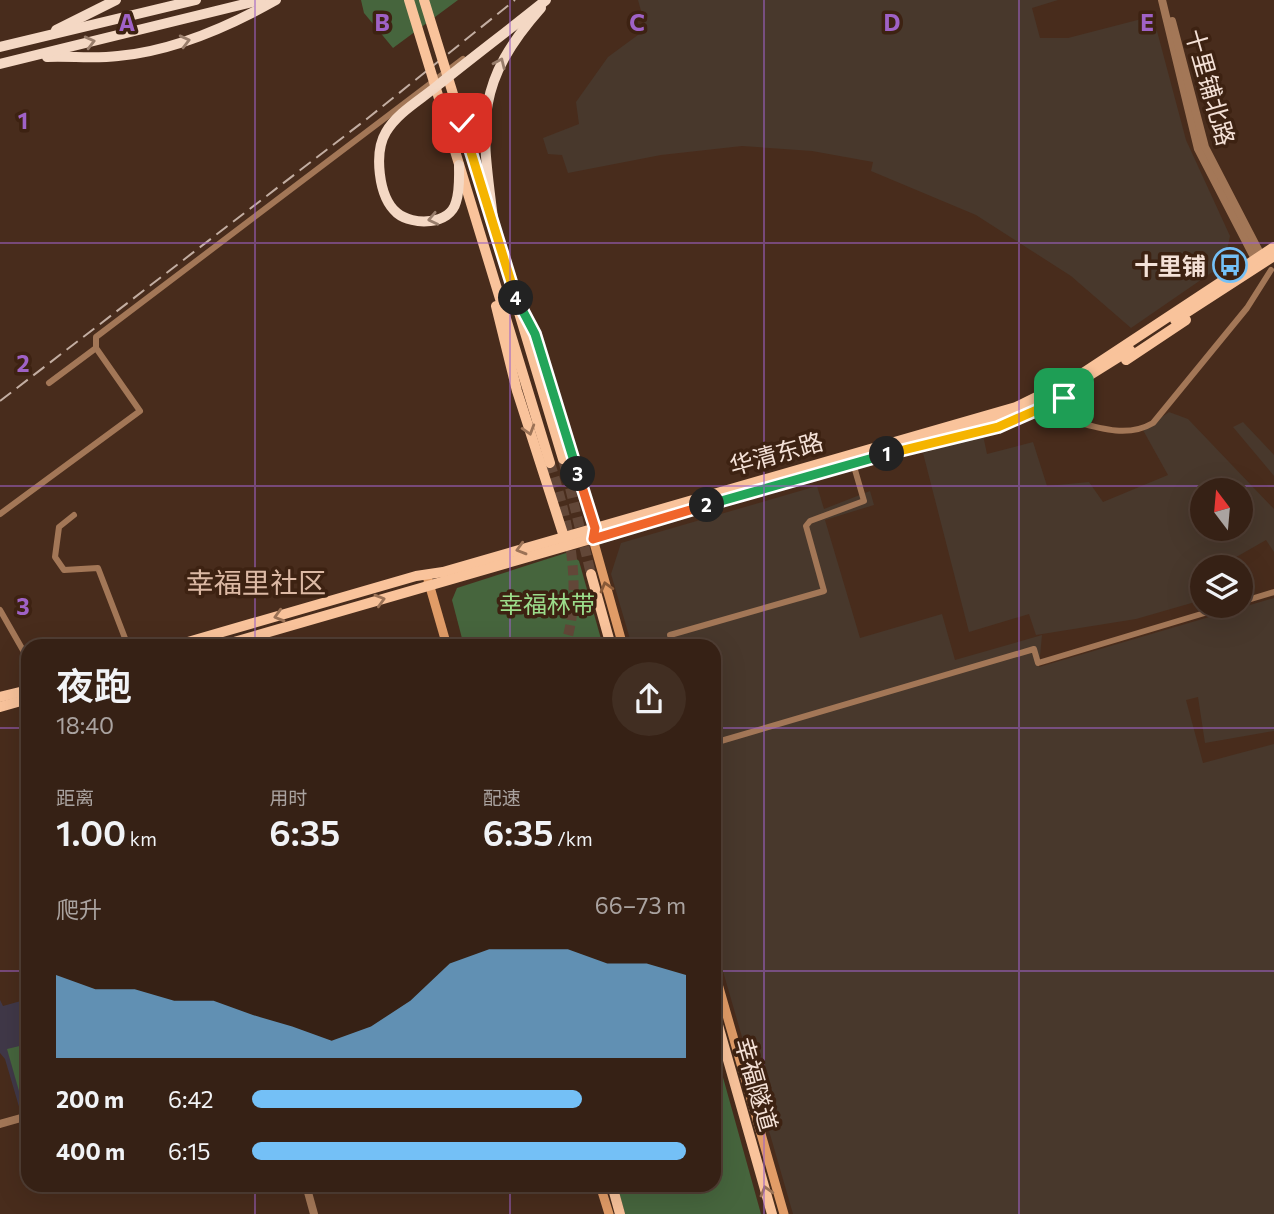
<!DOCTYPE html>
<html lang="zh">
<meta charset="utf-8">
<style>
body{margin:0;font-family:Commissioner,"Noto Sans SC",sans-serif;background:#412e22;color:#f1f3f6;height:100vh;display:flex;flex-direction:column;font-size:26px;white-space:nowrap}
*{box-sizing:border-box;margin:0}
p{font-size:23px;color:#aaa3a0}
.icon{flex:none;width:38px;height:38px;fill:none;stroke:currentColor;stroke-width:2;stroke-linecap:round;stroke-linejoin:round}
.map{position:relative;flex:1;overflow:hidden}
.sheet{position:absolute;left:21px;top:639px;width:700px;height:553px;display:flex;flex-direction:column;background:#362115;border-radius:21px;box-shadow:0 7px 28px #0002,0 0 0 2px #503e34}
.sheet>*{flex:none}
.needle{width:46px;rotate:344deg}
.fabs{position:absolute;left:1190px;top:478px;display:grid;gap:14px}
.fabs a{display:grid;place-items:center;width:63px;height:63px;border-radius:50%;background:#362115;box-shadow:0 7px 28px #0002,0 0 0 2px #503e34;font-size:35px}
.pin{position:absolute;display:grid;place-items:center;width:60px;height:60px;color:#fff;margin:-30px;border-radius:14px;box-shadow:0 4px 10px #0006}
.km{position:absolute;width:35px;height:35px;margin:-18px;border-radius:50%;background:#222;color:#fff;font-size:19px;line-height:35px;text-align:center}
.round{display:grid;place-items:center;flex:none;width:74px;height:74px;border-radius:37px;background:#412e22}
.head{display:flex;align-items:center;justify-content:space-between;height:119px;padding:0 35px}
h1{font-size:38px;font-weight:600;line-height:52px}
.metrics{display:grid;grid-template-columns:repeat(3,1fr);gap:10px;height:119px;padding:7px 35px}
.metrics div{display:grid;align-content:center}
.metrics b{font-size:35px;font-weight:600}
.metrics small{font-size:19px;font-weight:400}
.metrics p{font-size:19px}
.chart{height:196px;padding:14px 35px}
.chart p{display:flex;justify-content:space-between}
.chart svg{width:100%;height:126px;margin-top:7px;fill:#74c0f6;opacity:.7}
ul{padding:0 35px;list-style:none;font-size:23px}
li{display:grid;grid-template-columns:112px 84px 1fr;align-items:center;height:52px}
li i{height:18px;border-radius:9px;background:#74c0f6}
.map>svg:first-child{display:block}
.industrial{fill:#48382c;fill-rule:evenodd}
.education{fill:#403848}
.green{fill:#46653d}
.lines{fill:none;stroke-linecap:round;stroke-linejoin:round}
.primary-tunnel{stroke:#624738;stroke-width:10;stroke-dasharray:10 5;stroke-linecap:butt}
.minor{stroke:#a37757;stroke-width:6}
.tertiary{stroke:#a37757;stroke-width:8}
.secondary{stroke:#e19c67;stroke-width:9}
.primary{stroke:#f9c39b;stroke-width:10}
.trunk{stroke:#f4d8c4;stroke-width:10}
.rail{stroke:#c3aea2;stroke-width:2;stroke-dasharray:14 7;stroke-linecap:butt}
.primary-bridge{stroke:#f9c39b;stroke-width:10}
.trunk-bridge{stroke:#f4d8c4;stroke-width:10}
.oneway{stroke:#987d6b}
.oneway2{stroke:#9b7256}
.oneway3{stroke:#875938}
.split-1-casing{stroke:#fff;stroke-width:14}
.split-2-casing{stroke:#fff;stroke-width:14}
.split-3-casing{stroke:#fff;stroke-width:14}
.split-4-casing{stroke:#fff;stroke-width:14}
.split-5-casing{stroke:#fff;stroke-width:14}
.split-1{stroke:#f5b400;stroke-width:9}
.split-2{stroke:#22a559;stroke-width:9}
.split-3{stroke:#f0652b;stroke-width:9}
.split-4{stroke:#22a559;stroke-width:9}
.split-5{stroke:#f5b400;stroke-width:9}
.grid{fill:none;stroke:#9f62c6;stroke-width:2;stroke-opacity:0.55}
.labels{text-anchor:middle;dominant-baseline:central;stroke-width:7;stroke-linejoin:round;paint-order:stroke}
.street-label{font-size:24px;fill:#f4e1d7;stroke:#3d2212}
.poi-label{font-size:24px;font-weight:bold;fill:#f4e1d7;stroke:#3d2212;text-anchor:end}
.park-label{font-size:24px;fill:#9cdd8b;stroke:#3d2212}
.quarter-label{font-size:28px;fill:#dcb9a4;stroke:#3d2212}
.grid-label{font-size:23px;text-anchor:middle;font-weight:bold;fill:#9f62c6;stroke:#3d2212;stroke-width:7;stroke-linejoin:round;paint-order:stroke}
</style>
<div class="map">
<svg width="1274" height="1214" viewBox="0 0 1274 1214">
<rect width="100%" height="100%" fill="#482c1c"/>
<!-- industrial -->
<g class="industrial">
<path d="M638 0H1058L1032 8 1040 38H1068L1153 16 1186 140 1230 236 1224 264 1131 328 1071 276 976 215 871 171 873 162 812 151 742 146 661 155 568 173 562 155 548 154 543 138 579 124 576 102 608 57 646 29Z"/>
<path d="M1169 412 1188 419 1274 509V552L1266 540 1231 560 1233 567H1202V600L1136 619 1036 635 1029 614 969 632 923 453 983 435 987 454 1033 442 1047 486 1089 482 1103 502 1168 475 1143 430ZM1202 490H1241V528H1202Z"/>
<path d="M1243 422 1274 455V476L1233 427Z"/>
<path d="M817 486 824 509 870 491 874 505 825 520 860 638 942 614 955 660 1042 635 1039 667 1274 598V731L1205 743 1198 697 1186 700 1203 763 1274 744V1214H793L714 940V646H632L611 574 621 543Z"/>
</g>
<!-- education -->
<path class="education" d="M28 999V1108L20 1110 5 1059 0 1053V1000L3 1006Z"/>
<!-- green -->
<g class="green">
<path d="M361 0H458L393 48 364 13Z"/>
<path d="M569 552 579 561 603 646H464L452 600 457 588Z"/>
<path d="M28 1044V1088L19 1091 7 1049Z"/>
<path d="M714 1045 761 1214H625L617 1185H714Z"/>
</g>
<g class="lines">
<!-- primary-tunnel -->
<g class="primary-tunnel">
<path d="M563 459 591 574"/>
<path d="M550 463C568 520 584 588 565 646"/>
</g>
<!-- minor -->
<g class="minor">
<path d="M49 383 96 348"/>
<path d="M1032 413C1072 414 1116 445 1153 423L1247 308 1271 270"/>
<path d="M0 514 140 411 96 348V337L463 59"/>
<path d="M74 515 59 527 55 557 64 570 98 568 128 646"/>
<path d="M1241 602 1274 592"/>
<path d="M0 610 28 659"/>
<path d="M673 646 670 635 824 591 806 526 810 521 864 501 853 463"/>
<path d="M714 743 1034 649 1038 663 1228 606"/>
</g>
<!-- tertiary -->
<g class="tertiary">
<path d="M1162 0 1198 149 1255 259 1259 260"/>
<path d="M1172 21 1205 147 1263 259"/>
<path d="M0 1124 28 1116"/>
<path d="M306 1185 314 1214"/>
</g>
<!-- secondary -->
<g class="secondary">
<path d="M594 533 593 539 623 646"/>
<path d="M428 580 447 646"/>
<path d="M714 970 784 1214"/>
<path d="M600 1185 609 1214"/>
</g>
<!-- primary -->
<g class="primary">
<path d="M462 123 563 459"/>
<path d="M448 128 550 463"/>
<path d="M496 306 517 391 566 543"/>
<path d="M525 316 535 334 595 528"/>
<path d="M1175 320 1274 256"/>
<path d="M1126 360 1186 320"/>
<path d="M591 574 611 646"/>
<path d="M174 646 416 576 443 572 1016 407 1077 377 1274 247"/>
<path d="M220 646 1003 420 1058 395 1130 350"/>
<path d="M0 697 28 690"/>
<path d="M0 707 28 699"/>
<path d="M714 1011 772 1214"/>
<path d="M612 1185 620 1214"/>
</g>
<!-- trunk -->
<g class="trunk">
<path d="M56 30 116 0"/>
<path d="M0 47 196 0"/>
<path d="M47 57C71 56 95 59 118 56 174 51 228 27 276 0"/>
<path d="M0 64 261 0"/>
<path d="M494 226C482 129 471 87 541 8"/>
</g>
<!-- rail -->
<path class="rail" d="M0 401 368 118 515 0"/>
<!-- primary-bridge -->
<g class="primary-bridge">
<path d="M409 0 448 128"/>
<path d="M424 0 462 123"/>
</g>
<!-- trunk-bridge -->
<path class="trunk-bridge" d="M459 165C459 176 460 190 456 202 450 225 413 226 397 213 378 197 374 152 386 132 397 113 420 100 437 86 473 57 510 29 546 0"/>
</g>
<!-- one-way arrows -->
<defs><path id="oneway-chevron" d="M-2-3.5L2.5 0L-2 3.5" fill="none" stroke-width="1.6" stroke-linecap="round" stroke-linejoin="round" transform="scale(1.75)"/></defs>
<g class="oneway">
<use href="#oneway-chevron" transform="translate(185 41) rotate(-14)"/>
<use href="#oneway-chevron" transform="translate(90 42) rotate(-14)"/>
<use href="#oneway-chevron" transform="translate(500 63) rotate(-66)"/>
<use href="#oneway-chevron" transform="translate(433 219) rotate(168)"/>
</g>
<g class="oneway2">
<use href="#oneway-chevron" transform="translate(529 430) rotate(73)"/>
<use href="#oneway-chevron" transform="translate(521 549) rotate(164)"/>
<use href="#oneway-chevron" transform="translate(380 600) rotate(-16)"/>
<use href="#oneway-chevron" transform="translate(279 616) rotate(164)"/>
<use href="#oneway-chevron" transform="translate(766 1191) rotate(-106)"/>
</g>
<use class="oneway3" href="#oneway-chevron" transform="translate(606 587) rotate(-106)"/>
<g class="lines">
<!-- split-1 casing -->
<g class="split-1-casing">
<path id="split-1" d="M887 454 998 427 1064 398"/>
</g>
<!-- split-2 casing -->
<g class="split-2-casing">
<path id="split-2" d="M707 505 887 454"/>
</g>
<!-- split-3 casing -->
<g class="split-3-casing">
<path id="split-3" d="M578 474 595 528 593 539 707 505"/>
</g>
<!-- split-4 casing -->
<g class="split-4-casing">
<path id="split-4" d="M516 298 535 334 578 474"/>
</g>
<!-- split-5 casing -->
<g class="split-5-casing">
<path id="split-5" d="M462 123 516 298"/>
</g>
<!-- split-1 -->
<use href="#split-1" class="split-1"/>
<!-- split-2 -->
<use href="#split-2" class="split-2"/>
<!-- split-3 -->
<use href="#split-3" class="split-3"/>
<!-- split-4 -->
<use href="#split-4" class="split-4"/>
<!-- split-5 -->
<use href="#split-5" class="split-5"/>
</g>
<!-- grid -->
<path class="grid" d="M255 0V646M510 0V646M764 0V1214M1019 0V1214M0 243H1274M0 486H1274M0 728H28M714 728H1274M0 971H28M714 971H1274M255 1185V1214M510 1185V1214"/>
<!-- icons -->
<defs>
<g id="bus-ring" transform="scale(1.75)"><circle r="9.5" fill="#3d2212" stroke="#74c0f6" stroke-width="1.5"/><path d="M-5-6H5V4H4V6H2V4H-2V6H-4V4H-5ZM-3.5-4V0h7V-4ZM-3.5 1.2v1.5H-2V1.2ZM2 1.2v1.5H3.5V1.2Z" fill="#74c0f6"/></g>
</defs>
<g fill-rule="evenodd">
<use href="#bus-ring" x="1230" y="265"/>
</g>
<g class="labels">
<!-- street labels -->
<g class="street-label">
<text transform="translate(1211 87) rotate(74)">十里铺北路</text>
<text transform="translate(776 453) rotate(-16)">华清东路</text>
<text transform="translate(757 1084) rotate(74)">幸福隧道</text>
</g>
<!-- poi labels -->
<g class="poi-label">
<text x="1206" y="265">十里铺</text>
</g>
<!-- park labels -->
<g class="park-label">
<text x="547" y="603">幸福林带</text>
</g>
<!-- quarter labels -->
<g class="quarter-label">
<text x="256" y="582">幸福里社区</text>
</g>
</g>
<g class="grid-label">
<text x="127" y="31">A</text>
<text x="382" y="31">B</text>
<text x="637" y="31">C</text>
<text x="892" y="31">D</text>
<text x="1147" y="31">E</text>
<text x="23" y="129">1</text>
<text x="23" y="372">2</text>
<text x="23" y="615">3</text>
</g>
</svg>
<div class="fabs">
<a><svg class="needle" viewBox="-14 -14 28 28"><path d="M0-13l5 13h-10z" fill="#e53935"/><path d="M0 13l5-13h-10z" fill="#aaa3a0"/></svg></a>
<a><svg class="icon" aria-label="layers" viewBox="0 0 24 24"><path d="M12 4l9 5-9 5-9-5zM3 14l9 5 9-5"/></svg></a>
</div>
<div class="pin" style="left:1064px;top:398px;background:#1e9e55"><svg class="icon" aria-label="arrive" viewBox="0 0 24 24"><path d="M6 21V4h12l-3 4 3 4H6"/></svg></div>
<div class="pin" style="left:462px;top:123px;background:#d93025"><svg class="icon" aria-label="check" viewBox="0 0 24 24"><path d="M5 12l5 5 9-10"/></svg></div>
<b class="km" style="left:887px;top:454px">1</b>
<b class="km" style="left:707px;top:505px">2</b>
<b class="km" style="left:578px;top:474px">3</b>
<b class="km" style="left:516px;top:298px">4</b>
<section class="sheet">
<div class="head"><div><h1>夜跑</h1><p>18:40</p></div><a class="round"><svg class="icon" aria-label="share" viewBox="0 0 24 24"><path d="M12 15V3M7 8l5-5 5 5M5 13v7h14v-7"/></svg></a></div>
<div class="metrics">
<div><p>距离</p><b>1.00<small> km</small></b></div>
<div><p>用时</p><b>6:35</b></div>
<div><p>配速</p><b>6:35<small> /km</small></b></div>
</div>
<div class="chart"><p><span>爬升</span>66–73 m</p>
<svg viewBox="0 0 160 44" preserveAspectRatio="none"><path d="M0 44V15L10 20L20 20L30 24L40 24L50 29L60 33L70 38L80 33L90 24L100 11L110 6L120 6L130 6L140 11L150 11L160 15V44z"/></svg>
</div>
<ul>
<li><b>200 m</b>6:42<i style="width:76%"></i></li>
<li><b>400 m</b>6:15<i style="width:100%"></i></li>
</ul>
</section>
</div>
